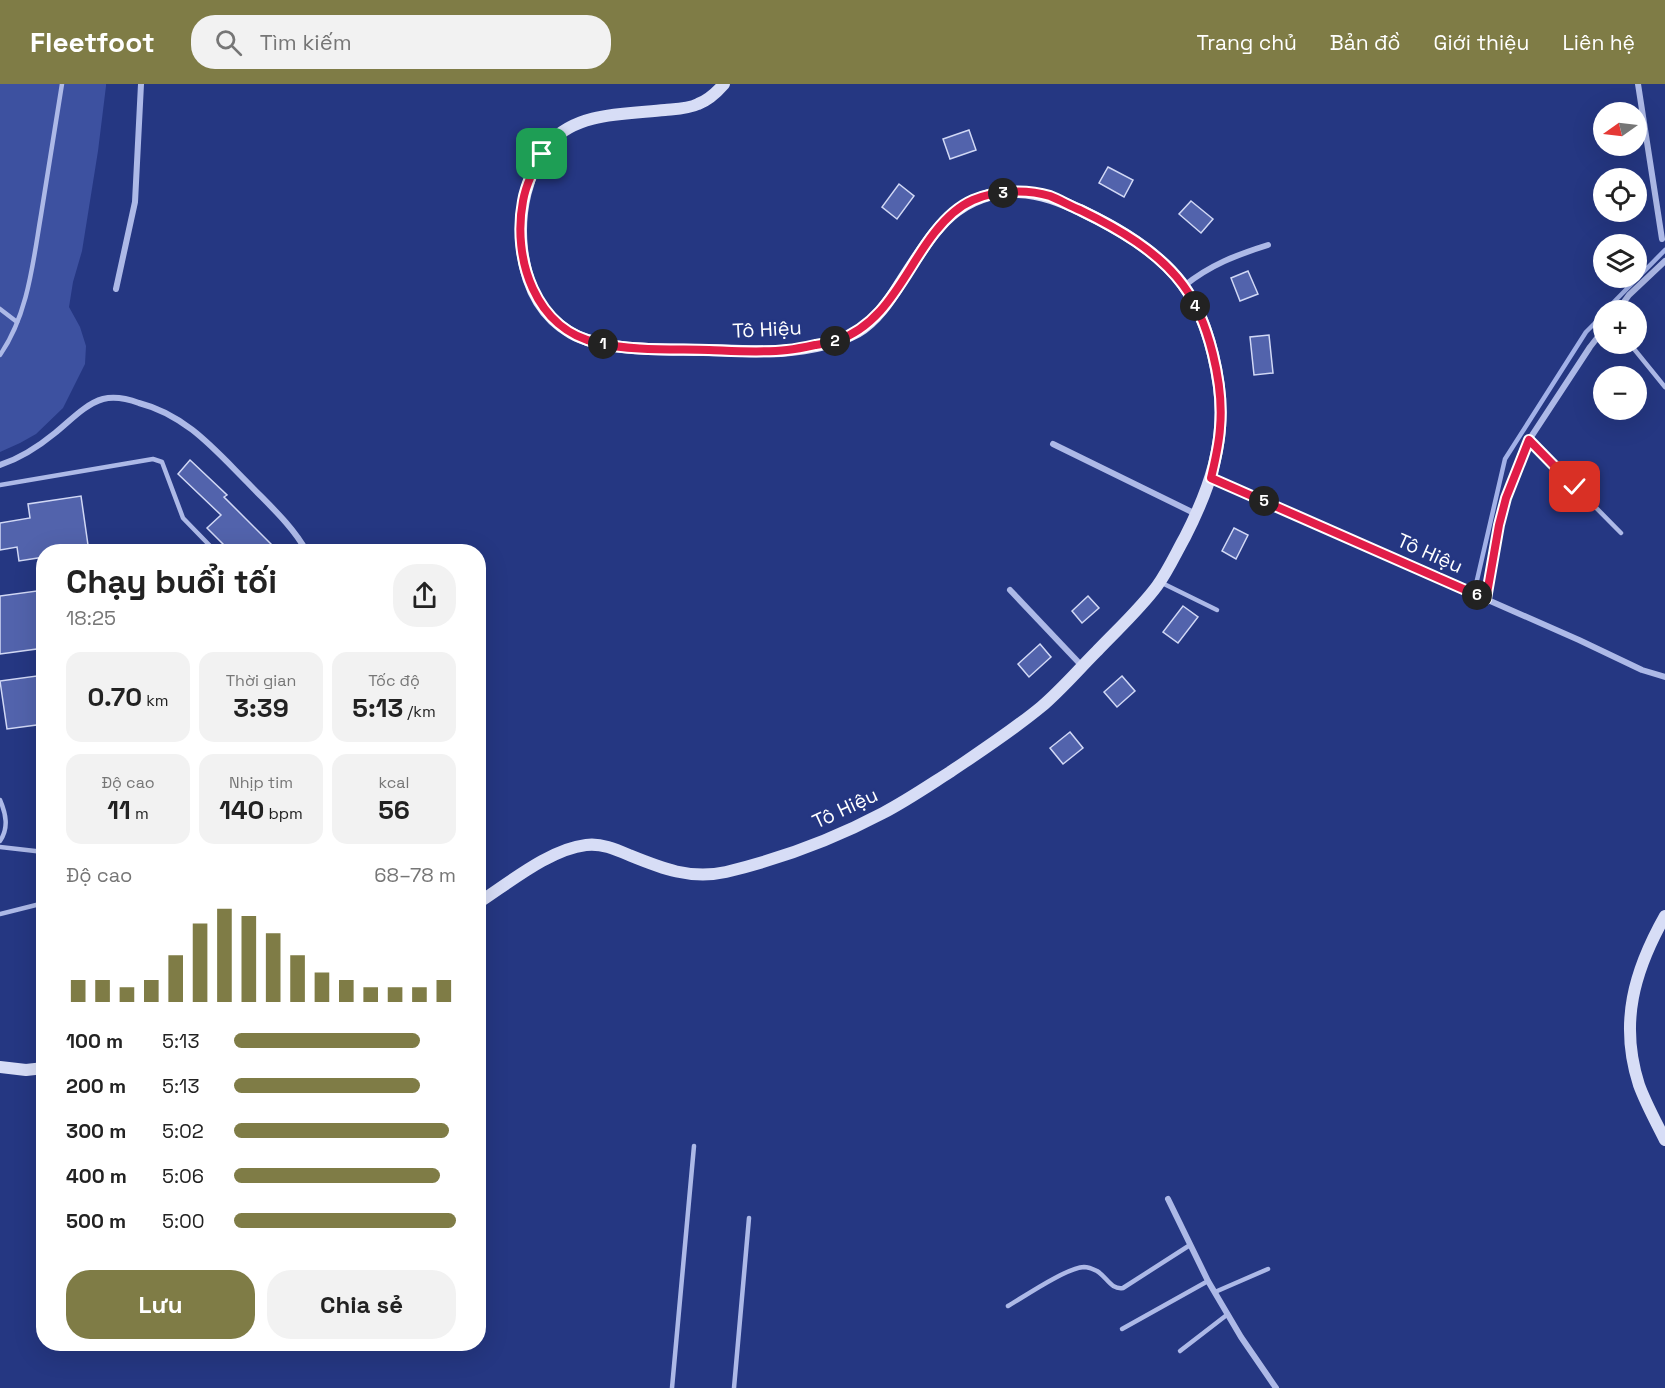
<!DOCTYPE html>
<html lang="vi">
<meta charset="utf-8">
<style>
body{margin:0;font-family:"Space Grotesk",sans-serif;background:#f2f2f2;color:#222;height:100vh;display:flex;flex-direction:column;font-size:22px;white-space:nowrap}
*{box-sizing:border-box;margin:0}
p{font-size:20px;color:#767676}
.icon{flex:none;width:33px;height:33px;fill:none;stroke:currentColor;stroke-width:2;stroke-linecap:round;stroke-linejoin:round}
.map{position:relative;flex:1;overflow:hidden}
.drawer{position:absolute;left:36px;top:460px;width:450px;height:807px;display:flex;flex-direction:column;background:#fff;border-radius:24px;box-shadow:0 6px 24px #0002}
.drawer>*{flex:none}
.needle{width:39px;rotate:256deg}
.buttons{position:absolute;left:1593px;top:18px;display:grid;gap:12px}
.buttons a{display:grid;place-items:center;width:54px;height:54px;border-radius:50%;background:#fff;box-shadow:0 6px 24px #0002;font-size:30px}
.pin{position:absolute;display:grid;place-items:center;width:51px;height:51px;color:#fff;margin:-26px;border-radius:12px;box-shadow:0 3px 9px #0006}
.km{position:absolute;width:30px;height:30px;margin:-15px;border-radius:50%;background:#222;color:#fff;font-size:16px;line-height:30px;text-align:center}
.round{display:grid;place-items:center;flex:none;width:63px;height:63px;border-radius:24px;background:#f2f2f2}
.headline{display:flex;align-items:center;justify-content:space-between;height:102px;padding:0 30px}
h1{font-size:33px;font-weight:700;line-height:45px}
.metrics{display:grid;grid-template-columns:repeat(3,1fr);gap:9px;height:102px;padding:6px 30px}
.metrics div{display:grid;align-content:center;border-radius:15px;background:#f2f2f2;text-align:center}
.metrics b{font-size:26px;font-weight:700}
.metrics small{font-size:16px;font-weight:400}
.metrics p{font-size:16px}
.chart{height:168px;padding:12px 30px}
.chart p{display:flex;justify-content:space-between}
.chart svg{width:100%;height:108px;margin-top:6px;stroke:#7f7c46;stroke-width:6}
.button{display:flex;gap:12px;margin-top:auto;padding:12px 30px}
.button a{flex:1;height:69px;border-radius:24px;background:#7f7c46;color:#fff;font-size:24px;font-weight:700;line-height:69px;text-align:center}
.button a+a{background:#f2f2f2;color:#222}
ul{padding:0 30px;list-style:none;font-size:20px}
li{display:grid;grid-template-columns:96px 72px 1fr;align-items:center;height:45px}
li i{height:15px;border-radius:8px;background:#7f7c46}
header{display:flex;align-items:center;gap:36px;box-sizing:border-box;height:84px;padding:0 30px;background:#7f7c46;color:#fff}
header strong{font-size:28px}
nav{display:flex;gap:33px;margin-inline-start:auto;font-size:21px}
.search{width:420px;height:54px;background:#f2f2f2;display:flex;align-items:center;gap:15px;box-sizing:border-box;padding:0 21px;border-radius:24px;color:#767676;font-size:22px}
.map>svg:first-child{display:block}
.green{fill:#3d51a0}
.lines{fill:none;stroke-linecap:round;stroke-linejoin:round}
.stream{stroke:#a2b1e8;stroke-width:4.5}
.building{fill:#5263ac;stroke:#d1d8f5;stroke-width:1.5}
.lane{stroke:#adb9e7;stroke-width:4.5}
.street{stroke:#adb9e7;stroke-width:6}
.secondary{stroke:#d7ddf6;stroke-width:12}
.route-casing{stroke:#fff;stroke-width:12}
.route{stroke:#e11d48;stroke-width:8}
.labels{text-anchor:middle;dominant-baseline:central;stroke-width:5;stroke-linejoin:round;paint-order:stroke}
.street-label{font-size:20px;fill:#fff;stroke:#253782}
</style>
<header>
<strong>Fleetfoot</strong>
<div class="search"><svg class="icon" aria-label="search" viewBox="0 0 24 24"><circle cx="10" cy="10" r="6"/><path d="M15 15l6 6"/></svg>Tìm kiếm</div>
<nav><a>Trang chủ</a><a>Bản đồ</a><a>Giới thiệu</a><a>Liên hệ</a></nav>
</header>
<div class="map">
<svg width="1665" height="1304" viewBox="0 0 1665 1304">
<rect width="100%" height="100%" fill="#253782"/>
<!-- green -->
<path class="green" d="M0 0H106V2L98 67 82 167 73 198 69 223 80 243 86 262 85 280 63 324 36 350 20 359 0 368Z"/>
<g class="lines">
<!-- stream -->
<g class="stream">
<path d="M1606 226 1665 166"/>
<path d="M1474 509 1505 375 1586 248 1604 230"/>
</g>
</g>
<!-- building -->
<g class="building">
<path d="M969 46 976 66 950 75 943 55Z"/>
<path d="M1108 83 1133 96 1124 113 1099 99Z"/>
<path d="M899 100 914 112 897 135 882 123Z"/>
<path d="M1191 117 1213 135 1201 149 1179 130Z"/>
<path d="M1248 187 1258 210 1240 217 1231 194Z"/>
<path d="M1269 251 1273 289 1254 291 1250 253Z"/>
<path d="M190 376 227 411 224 413 279 468H231L207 444 221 431 178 390Z"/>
<path d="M81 412 89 468H44V473L19 477 17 463 0 466V439L30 434 28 420Z"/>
<path d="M1234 444 1248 451 1236 475 1222 467Z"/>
<path d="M44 506V564L0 570V512Z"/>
<path d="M1088 512 1099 524 1082 539 1072 527Z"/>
<path d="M1183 522 1198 533 1178 559 1163 548Z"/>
<path d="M1040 560 1051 573 1029 593 1018 580Z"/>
<path d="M44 591V640L7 645 0 597Z"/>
<path d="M1122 592 1135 607 1117 623 1104 608Z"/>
<path d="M1070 648 1083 664 1063 680 1050 664Z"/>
</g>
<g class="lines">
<!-- lane -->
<g class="lane">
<path d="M0 225 17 238"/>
<path d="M1630 260 1665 303"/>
<path d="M0 271C28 231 33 178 41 131 48 88 55 44 62 0"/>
<path d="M1529 356 1621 449"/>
<path d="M0 401 153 375 162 378 183 434 216 468"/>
<path d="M1160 498 1217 526"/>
<path d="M0 716C6 730 9 744 0 757"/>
<path d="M0 763 44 768"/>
<path d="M0 830 44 819"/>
<path d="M1215 1208 1268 1185"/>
<path d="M1008 1222C1025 1212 1066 1184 1084 1183 1088 1183 1093 1185 1097 1187 1107 1193 1111 1206 1123 1204L1190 1161"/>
<path d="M1122 1245 1208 1197"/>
<path d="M1180 1267 1228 1230"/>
<path d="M672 1304 694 1062"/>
<path d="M734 1304 749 1134"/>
</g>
<!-- street -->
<g class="street">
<path d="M1638 0 1662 155"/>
<path d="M1184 202C1210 181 1236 171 1268 161"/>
<path d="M116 205 135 118 141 0"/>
<path d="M1618 226 1629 211 1665 177"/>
<path d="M1053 360 1196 430"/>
<path d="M0 381C21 374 38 363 55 349 69 338 85 320 103 315 115 312 128 315 139 319 186 331 215 366 248 399 269 421 292 441 307 468"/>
<path d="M1211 394 1579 556 1642 586 1665 593"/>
<path d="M1010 506 1082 582"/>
<path d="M1486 515 1499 441 1506 414 1529 356 1590 263 1604 245"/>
<path d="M1168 1115 1208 1197 1241 1253 1276 1304"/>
</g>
<!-- secondary -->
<g class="secondary">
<path d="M478 819C509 799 550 765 586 761 601 759 615 765 629 771 661 784 690 796 726 788 780 775 834 755 883 729 906 717 928 702 950 688 981 667 1012 647 1041 623 1061 606 1078 586 1097 567 1117 546 1140 525 1157 502 1168 487 1176 469 1185 453 1210 404 1226 358 1219 303 1214 267 1203 227 1181 198 1157 167 1118 144 1082 127 1061 117 1042 109 1018 108 955 106 931 152 901 198 890 216 876 237 857 248 835 260 806 265 781 267 755 268 729 266 703 266 664 265 605 268 571 249 540 231 526 199 522 165 518 129 526 88 550 59 576 28 627 30 665 26 676 25 688 25 698 20 709 16 717 8 724 0"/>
<path d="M1665 832C1634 887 1619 939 1639 1001 1646 1020 1656 1038 1665 1056"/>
<path d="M0 983 26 986 44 984"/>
</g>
</g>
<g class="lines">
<!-- route casing -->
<g class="route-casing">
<path id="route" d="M542 70C534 85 526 100 523 117 512 174 535 246 598 259 631 267 675 265 709 266 735 267 762 269 787 266 796 265 806 263 815 261 822 260 830 259 836 257 888 239 904 187 935 148 946 134 957 123 973 116 996 106 1027 105 1050 112 1060 116 1070 122 1080 126 1117 144 1158 167 1183 201 1209 236 1224 301 1220 344 1219 361 1215 377 1211 394L1486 515 1499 441 1506 414 1529 356 1575 403"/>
</g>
<!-- route -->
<use href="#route" class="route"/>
</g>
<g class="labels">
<!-- street labels -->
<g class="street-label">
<text transform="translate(767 245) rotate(-3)">Tô Hiệu</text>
<text transform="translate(1430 469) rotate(24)">Tô Hiệu</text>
<text transform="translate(845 724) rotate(-25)">Tô Hiệu</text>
</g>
</g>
</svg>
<div class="buttons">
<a><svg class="needle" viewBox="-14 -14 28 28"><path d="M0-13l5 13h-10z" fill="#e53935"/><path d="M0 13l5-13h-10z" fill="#767676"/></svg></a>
<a><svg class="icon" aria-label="locate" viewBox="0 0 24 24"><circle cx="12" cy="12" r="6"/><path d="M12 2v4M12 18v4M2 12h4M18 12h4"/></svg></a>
<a><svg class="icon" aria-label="layers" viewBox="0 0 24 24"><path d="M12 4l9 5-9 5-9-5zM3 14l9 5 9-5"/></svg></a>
<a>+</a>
<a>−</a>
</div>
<div class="pin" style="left:542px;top:70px;background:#1e9e55"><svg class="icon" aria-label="arrive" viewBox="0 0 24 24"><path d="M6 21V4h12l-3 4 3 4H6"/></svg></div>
<div class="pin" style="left:1575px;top:403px;background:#d93025"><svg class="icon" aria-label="check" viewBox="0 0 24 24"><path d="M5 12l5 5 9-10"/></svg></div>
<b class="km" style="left:603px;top:260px">1</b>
<b class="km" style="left:835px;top:257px">2</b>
<b class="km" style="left:1003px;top:109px">3</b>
<b class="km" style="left:1195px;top:222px">4</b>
<b class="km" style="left:1264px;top:417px">5</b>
<b class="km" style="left:1477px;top:511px">6</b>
<section class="drawer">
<div class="headline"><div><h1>Chạy buổi tối</h1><p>18:25</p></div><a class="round"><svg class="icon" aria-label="share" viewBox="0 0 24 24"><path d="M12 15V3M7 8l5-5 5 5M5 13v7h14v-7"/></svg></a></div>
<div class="metrics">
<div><b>0.70<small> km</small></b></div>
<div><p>Thời gian</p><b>3:39</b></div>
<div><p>Tốc độ</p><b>5:13<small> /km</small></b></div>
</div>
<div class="metrics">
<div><p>Độ cao</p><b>11<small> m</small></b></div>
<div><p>Nhịp tim</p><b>140<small> bpm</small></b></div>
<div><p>kcal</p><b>56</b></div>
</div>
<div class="chart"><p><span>Độ cao</span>68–78 m</p>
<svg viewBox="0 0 160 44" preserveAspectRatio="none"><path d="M5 44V35M15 44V35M25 44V38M35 44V35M45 44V25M55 44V12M65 44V6M75 44V9M85 44V16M95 44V25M105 44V32M115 44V35M125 44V38M135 44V38M145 44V38M155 44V35"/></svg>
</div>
<ul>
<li><b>100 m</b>5:13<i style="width:84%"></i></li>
<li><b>200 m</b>5:13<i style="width:84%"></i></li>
<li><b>300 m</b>5:02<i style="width:97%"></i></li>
<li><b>400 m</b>5:06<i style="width:93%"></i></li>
<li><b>500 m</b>5:00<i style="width:100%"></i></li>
</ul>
<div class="button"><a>Lưu</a><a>Chia sẻ</a></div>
</section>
</div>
